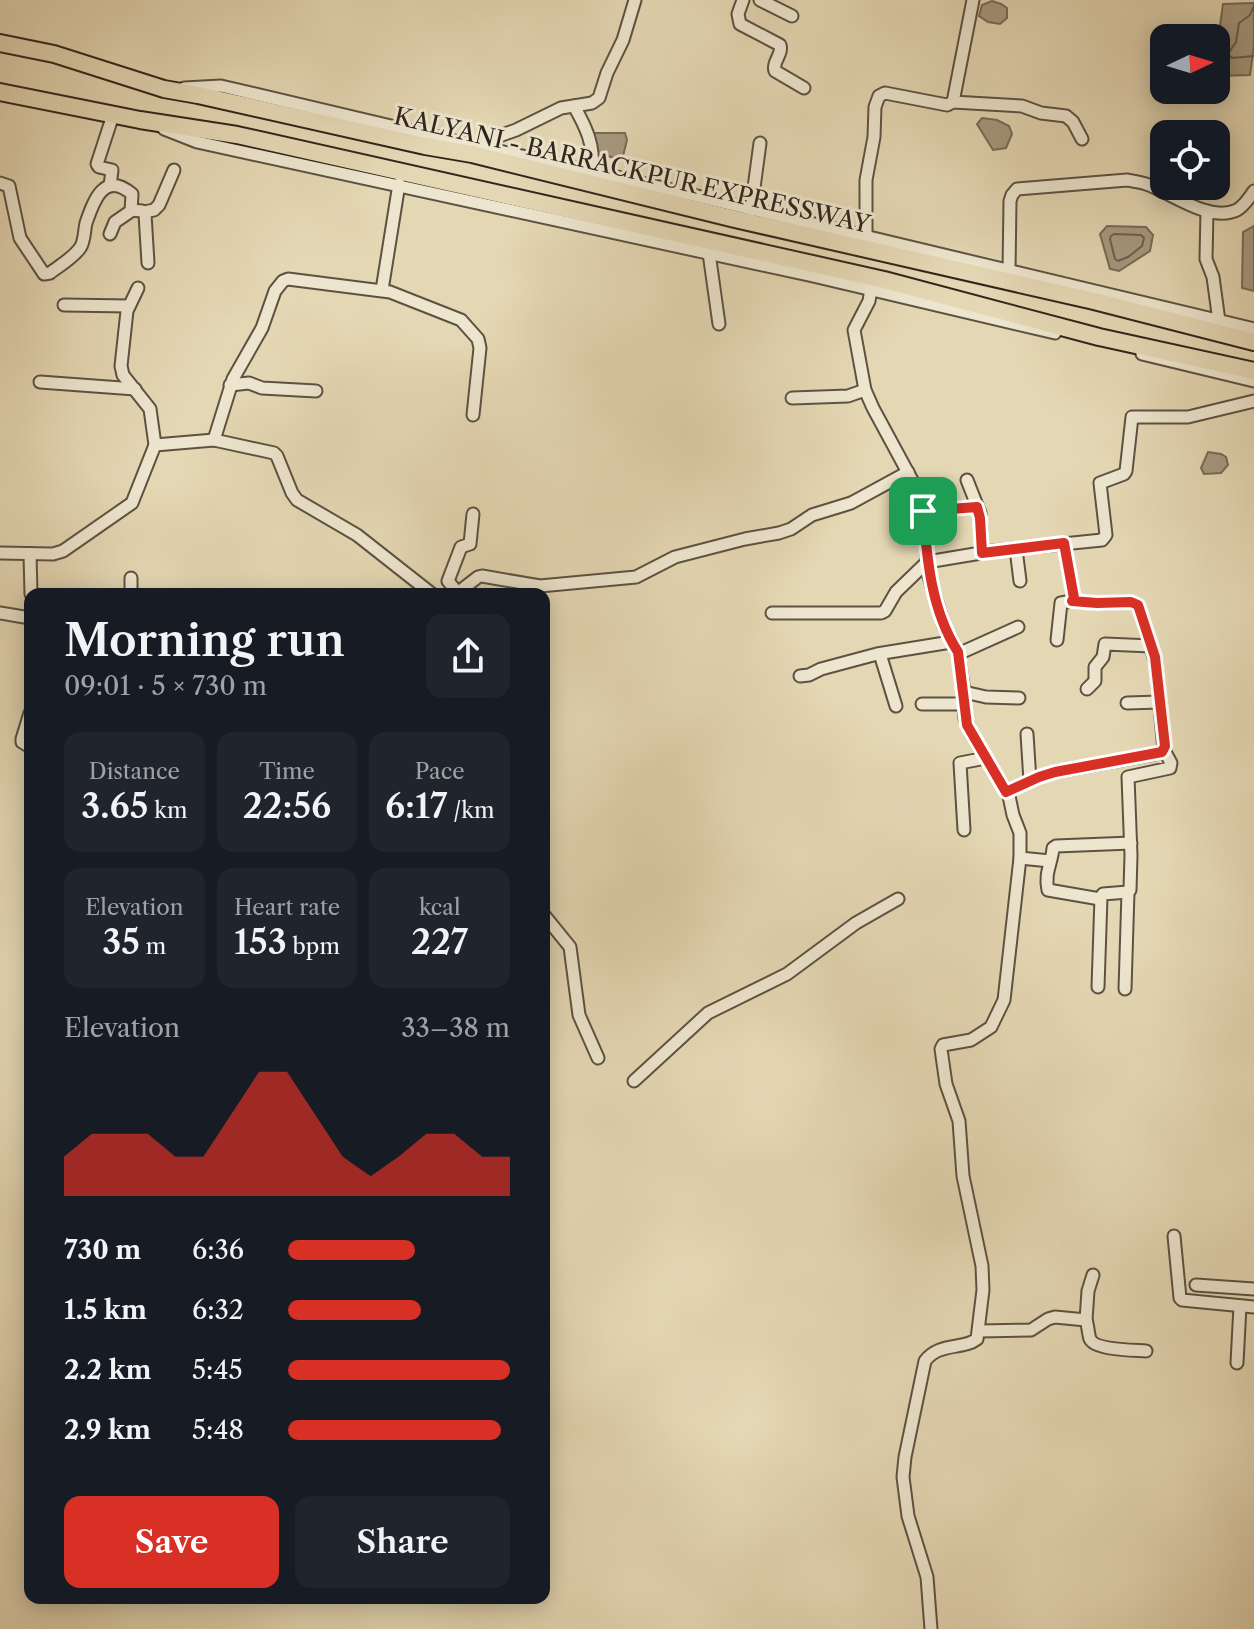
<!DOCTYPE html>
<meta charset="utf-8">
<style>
body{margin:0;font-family:"Libre Caslon Text",serif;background:#20242c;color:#f1f3f6;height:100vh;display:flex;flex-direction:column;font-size:30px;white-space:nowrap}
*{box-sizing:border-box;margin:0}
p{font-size:26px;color:#9ea1a6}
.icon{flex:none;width:44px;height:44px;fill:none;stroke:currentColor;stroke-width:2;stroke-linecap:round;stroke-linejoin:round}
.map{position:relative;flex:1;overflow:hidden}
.panel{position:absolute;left:24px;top:588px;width:526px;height:1016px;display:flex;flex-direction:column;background:#171b24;border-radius:16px;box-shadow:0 4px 20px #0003}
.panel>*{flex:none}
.needle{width:52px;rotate:86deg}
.fabs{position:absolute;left:1150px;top:24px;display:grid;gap:16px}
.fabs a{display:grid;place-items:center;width:80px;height:80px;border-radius:16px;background:#171b24;box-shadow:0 4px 20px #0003;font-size:40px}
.pin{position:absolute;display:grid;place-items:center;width:68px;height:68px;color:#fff;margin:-34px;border-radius:16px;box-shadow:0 4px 12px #0006}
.round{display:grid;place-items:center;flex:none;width:84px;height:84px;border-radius:16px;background:#20242c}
.headline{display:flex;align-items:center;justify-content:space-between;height:136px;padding:0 40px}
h1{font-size:44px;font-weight:600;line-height:60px}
.stats{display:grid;grid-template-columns:repeat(3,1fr);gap:12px;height:136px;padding:8px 40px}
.stats div{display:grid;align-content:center;border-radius:16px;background:#20242c;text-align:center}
.stats b{font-size:34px;font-weight:600}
.stats small{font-size:22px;font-weight:400}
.stats p{font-size:22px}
.chart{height:224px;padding:16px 40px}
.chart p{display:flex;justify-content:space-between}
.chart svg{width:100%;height:144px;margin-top:8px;fill:#d93025;opacity:.7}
.cta{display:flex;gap:16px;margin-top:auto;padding:16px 40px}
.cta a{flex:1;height:92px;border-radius:16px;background:#d93025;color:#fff;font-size:32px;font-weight:600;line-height:92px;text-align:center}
.cta a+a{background:#20242c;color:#f1f3f6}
ul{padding:0 40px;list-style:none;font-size:26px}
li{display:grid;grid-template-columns:128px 96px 1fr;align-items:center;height:60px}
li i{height:20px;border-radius:10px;background:#d93025}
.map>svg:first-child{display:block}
.water{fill:#a79a80;stroke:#776b58;stroke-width:2}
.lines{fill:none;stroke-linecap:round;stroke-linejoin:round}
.shore{stroke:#6c604e;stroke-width:2}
.minor-casing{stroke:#5d5242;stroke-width:15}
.highway-casing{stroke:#30251d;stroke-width:20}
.minor{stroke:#ede5ce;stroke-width:11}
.highway{stroke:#e4d7b3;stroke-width:16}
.route-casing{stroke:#fff;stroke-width:16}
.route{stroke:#d93025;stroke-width:10}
.labels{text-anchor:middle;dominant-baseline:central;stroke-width:6;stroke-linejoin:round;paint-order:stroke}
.street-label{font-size:24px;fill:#30251d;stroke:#ede5ce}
</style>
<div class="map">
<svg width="1254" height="1629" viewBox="0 0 1254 1629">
<rect width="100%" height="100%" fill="#e4d7b3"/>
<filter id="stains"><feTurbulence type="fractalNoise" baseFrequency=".0025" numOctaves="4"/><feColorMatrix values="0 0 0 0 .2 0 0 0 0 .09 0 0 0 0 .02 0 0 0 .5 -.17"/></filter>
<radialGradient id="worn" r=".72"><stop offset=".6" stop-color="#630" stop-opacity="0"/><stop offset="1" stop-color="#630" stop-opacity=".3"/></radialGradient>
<!-- water -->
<g class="water">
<path d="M992 1 1001 4 1007 8V18L1000 24 988 22 979 16 982 5Z"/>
<path d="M1254 3V45L1250 75 1216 76V54L1223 4Z"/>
<path d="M982 118 997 120 1009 126 1012 134 1006 148 993 150 977 124Z"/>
<path d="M594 133H625L627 140 622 160 590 151Z"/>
<path d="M1107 226 1146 227 1153 235 1150 251 1119 271 1110 269 1100 234Z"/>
<path d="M1254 226V291L1242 288 1243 232Z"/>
<path d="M1208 452 1221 454 1226 457 1228 465 1221 473 1204 474 1201 468Z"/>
</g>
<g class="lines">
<!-- shore -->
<g class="shore">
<path d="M1254 6 1250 15 1239 23 1236 42 1228 54 1232 58 1254 56"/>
<path d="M1114 234 1141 235 1144 238 1142 246 1128 257 1118 261 1115 259 1110 239 1111 236Z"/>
</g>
<!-- minor casing -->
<g class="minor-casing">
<g id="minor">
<path d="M743 0 738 14 740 24 780 45C783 54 772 62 775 71L804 88"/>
<path d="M760 0 792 16"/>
<path d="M184 88 221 86 480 147 592 171 1254 329"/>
<path d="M953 102 1022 106 1041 113 1066 116 1073 122 1082 139"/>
<path d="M574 106C586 127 595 146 592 171"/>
<path d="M164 129 197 142 813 276 1055 333"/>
<path d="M480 147 488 140 516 130 561 108 592 103 599 98 607 73 623 40 635 0"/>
<path d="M0 183 9 186 20 238 44 274 50 273C59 266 73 258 80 248 85 241 84 231 86 223 94 200 104 171 132 194L131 211 115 222 110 234"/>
<path d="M110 186 112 170 99 167 97 164 113 115"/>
<path d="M131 210 142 211 145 214 148 263"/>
<path d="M751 210 760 143"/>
<path d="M1207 211 1206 259 1213 277 1219 321"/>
<path d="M144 212 154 210 159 205 174 170"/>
<path d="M866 238V180L874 137 875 107 879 96 885 93 947 105 953 102 973 0"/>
<path d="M709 253 719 324"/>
<path d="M1009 272 1010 201 1012 195 1017 189 1127 180C1133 181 1140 182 1146 184 1172 193 1209 223 1237 210 1244 206 1250 197 1254 191"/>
<path d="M138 288 127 311 121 366 123 375 150 409 155 445"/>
<path d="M871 289 869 301 854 330 865 390 873 408 919 493 922 503 929 576 944 626 958 652 964 692 965 718 971 733 1009 796 1013 815 1020 833V858L1004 1000 991 1027 971 1040 943 1045 941 1049 946 1084 959 1121 963 1176 982 1266 983 1290 977 1339C963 1350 939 1342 925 1361L905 1457 903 1477 908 1516 927 1577 931 1629"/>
<path d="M382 290 399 184"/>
<path d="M64 305 129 306"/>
<path d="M1142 354 1254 381"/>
<path d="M40 382 135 389"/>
<path d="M230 385 249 383 262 388 316 391"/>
<path d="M792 398 848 396 865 390"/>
<path d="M214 440 233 379 262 328 275 291 283 281 288 279 390 292 461 320 478 339 480 348 473 415"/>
<path d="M967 480 980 513 982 553"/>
<path d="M923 511 977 507"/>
<path d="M1016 549 1020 581"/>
<path d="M0 553 53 554 63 551 132 503 155 445 214 440 274 453 277 456 292 493 297 500 357 535 432 594"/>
<path d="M30 554 31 594"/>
<path d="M131 578V594"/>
<path d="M458 593 448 581 461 547 470 544 473 514"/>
<path d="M456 594 478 577 482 576 540 586 636 577 675 557 745 539 779 533 791 529 812 515 851 503 908 472"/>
<path d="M0 613 30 618"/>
<path d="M772 613H881L885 611 896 592 927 562 993 551 1102 540 1106 535 1100 483 1124 474 1126 471 1132 417H1188L1254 401"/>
<path d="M1057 640 1061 603 1072 601 1074 598 1064 543"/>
<path d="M880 654 896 706"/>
<path d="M958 654 1018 627"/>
<path d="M800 676 809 675 821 669 877 654 951 642"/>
<path d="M1087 689 1095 681V667L1103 657 1105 644 1151 646"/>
<path d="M964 692 986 697 1019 698"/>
<path d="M1127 703 1160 702"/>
<path d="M922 704H964"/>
<path d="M30 713 22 739V742L30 747"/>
<path d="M1027 734 1030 781"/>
<path d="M1006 792 1039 777 1055 772 1155 754 1164 750 1156 663 1138 605 1131 602 1097 603 1072 601"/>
<path d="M964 830 960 763 986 758"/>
<path d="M1020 858 1050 861"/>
<path d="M1100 899 1048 890C1044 873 1052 863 1053 848L1056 846 1131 843"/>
<path d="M544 915 570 947 579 1015 598 1058"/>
<path d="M1098 987 1101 897 1103 894 1128 892 1130 890 1131 855 1128 777 1170 768 1171 763 1164 750"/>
<path d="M1125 989 1128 892"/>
<path d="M634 1081 708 1013 787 974 856 923 898 899"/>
<path d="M1174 1236 1180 1298 1182 1300 1254 1307"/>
<path d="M1196 1285 1254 1289"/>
<path d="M1086 1320C1088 1325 1088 1333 1090 1339 1095 1350 1133 1350 1146 1351"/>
<path d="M979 1331 1031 1330 1048 1319 1055 1317 1086 1320 1088 1291 1093 1275"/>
<path d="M1237 1363 1240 1306"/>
</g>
</g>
<!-- highway casing -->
<g class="highway-casing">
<g id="highway">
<path d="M0 43 54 54 164 89 198 95 425 146 472 154 735 219 1094 301 1254 342"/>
<path d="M0 92 140 120 237 135 884 280 1099 337 1254 371"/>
</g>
</g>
<!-- minor -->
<use href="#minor" class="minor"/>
<!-- highway -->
<use href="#highway" class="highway"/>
</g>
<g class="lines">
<!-- route casing -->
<g class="route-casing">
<path id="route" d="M977 507 980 518 982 553 1064 543 1074 598 1072 601 1097 603 1131 602 1138 605 1155 657 1165 746 1162 752 1055 772 1039 777 1006 792 967 725 958 652C931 610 927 559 923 511Z"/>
</g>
<!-- route -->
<use href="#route" class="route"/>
</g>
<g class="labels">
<!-- street labels -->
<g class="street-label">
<text transform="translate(632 170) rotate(13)">KALYANI - BARRACKPUR EXPRESSWAY</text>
</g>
</g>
<rect width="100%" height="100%" filter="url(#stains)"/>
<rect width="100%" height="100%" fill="url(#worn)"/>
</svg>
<div class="fabs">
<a><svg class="needle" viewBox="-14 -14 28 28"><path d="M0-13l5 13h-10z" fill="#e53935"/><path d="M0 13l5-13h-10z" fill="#9ea1a6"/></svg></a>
<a><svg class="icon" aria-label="locate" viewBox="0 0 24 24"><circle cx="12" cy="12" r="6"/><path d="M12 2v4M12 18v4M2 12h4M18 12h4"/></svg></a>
</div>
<div class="pin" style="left:923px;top:511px;background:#1e9e55"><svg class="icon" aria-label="arrive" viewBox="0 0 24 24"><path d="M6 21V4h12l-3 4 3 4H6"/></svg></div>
<section class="panel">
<div class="headline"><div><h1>Morning run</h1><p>09:01 · 5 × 730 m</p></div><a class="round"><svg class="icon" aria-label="share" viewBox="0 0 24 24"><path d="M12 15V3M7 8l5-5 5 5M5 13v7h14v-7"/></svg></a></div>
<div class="stats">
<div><p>Distance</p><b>3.65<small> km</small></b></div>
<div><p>Time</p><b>22:56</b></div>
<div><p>Pace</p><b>6:17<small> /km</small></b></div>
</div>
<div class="stats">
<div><p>Elevation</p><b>35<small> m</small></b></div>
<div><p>Heart rate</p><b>153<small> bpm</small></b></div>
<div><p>kcal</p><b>227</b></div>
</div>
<div class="chart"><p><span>Elevation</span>33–38 m</p>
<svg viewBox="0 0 160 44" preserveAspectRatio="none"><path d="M0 44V32L10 25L20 25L30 25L40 32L50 32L60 19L70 6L80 6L90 19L100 32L110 38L120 32L130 25L140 25L150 32L160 32V44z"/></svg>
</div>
<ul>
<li><b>730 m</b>6:36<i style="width:57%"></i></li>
<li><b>1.5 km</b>6:32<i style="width:60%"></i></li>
<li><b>2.2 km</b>5:45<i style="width:100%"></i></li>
<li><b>2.9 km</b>5:48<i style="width:96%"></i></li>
</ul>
<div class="cta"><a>Save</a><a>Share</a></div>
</section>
</div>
